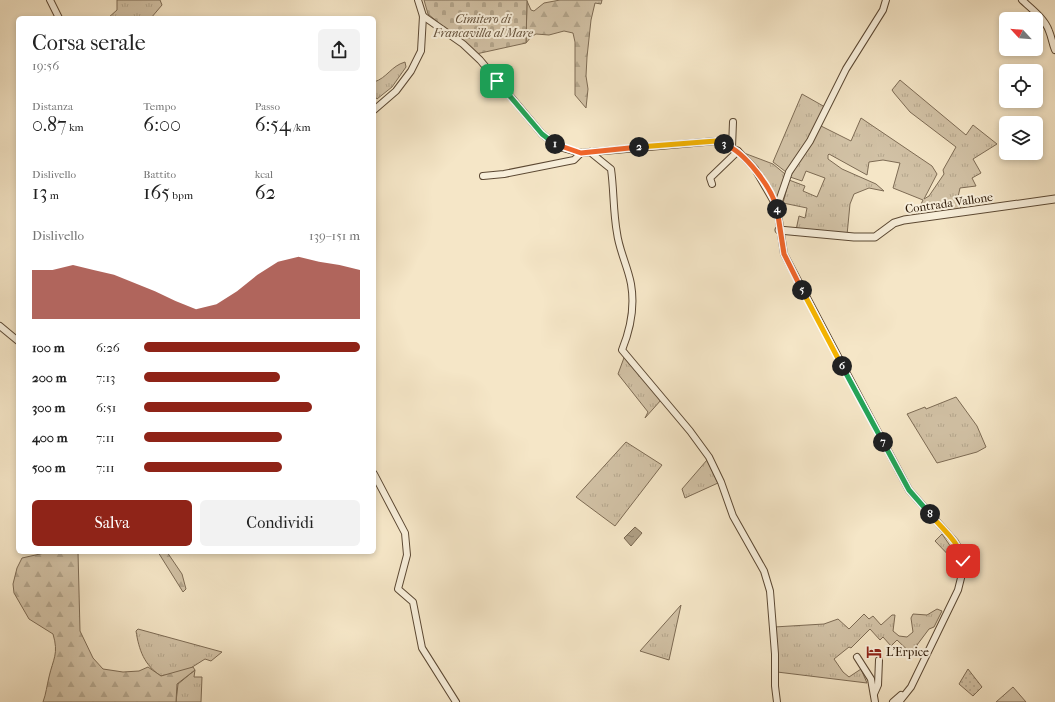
<!DOCTYPE html>
<html lang="it">
<meta charset="utf-8">
<style>
body{margin:0;font-family:"IM FELL French Canon",serif;background:#f2f2f2;color:#222;height:100vh;display:flex;flex-direction:column;font-size:15px;white-space:nowrap}
*{box-sizing:border-box;margin:0}
p{font-size:13px;color:#767676}
.icon{flex:none;width:22px;height:22px;fill:none;stroke:currentColor;stroke-width:2;stroke-linecap:round;stroke-linejoin:round}
.map{position:relative;flex:1;overflow:hidden}
.side{position:absolute;left:16px;top:16px;width:360px;height:538px;display:flex;flex-direction:column;background:#fff;border-radius:6px;box-shadow:0 2px 6px #0003}
.side>*{flex:none}
.needle{width:26px;rotate:296deg}
.controls{position:absolute;left:999px;top:12px;display:grid;gap:8px}
.controls a{display:grid;place-items:center;width:44px;height:44px;border-radius:6px;background:#fff;box-shadow:0 2px 6px #0003;font-size:20px}
.pin{position:absolute;display:grid;place-items:center;width:34px;height:34px;color:#fff;margin:-17px;border-radius:8px;box-shadow:0 2px 6px #0006}
.km{position:absolute;width:20px;height:20px;margin:-10px;border-radius:50%;background:#222;color:#fff;font-size:11px;line-height:20px;text-align:center}
.round{display:grid;place-items:center;flex:none;width:42px;height:42px;border-radius:6px;background:#f2f2f2}
.headline{display:flex;align-items:center;justify-content:space-between;height:68px;padding:0 16px}
h1{font-size:22px;font-weight:600;line-height:30px}
.stats{display:grid;grid-template-columns:repeat(3,1fr);gap:6px;height:68px;padding:4px 16px}
.stats div{display:grid;align-content:center}
.stats b{font-size:20px;font-weight:600}
.stats small{font-size:11px;font-weight:400}
.stats p{font-size:11px}
.chart{height:112px;padding:8px 16px}
.chart p{display:flex;justify-content:space-between}
.chart svg{width:100%;height:72px;margin-top:4px;fill:#8f2418;opacity:.7}
.button{display:flex;gap:8px;margin-top:auto;padding:8px 16px}
.button a{flex:1;height:46px;border-radius:6px;background:#8f2418;color:#fff;font-size:16px;font-weight:600;line-height:46px;text-align:center}
.button a+a{background:#f2f2f2;color:#222}
ul{padding:0 16px;list-style:none;font-size:13px}
li{display:grid;grid-template-columns:64px 48px 1fr;align-items:center;height:30px}
li i{height:10px;border-radius:5px;background:#8f2418}
.map>svg:first-child{display:block}
.grass{fill:url(#grass-tufts);stroke:#7d6b54}
.forest{fill:url(#forest-firs);stroke:#7d6b54}
.cemetery{fill:url(#cemetery-stones);stroke:#7d6b54}
.garden{fill:url(#garden-dots);stroke:#7d6b54}
.water{fill:url(#water-ripples);stroke:#796750}
.lines{fill:none;stroke-linecap:round;stroke-linejoin:round}
.minor-casing{stroke:#5b4833;stroke-width:8}
.tertiary-casing{stroke:#5b4833;stroke-width:9}
.minor{stroke:#f8efdb;stroke-width:6}
.tertiary{stroke:#f8efdb;stroke-width:7}
.split-1-casing{stroke:#fff;stroke-width:8}
.split-2-casing{stroke:#fff;stroke-width:8}
.split-3-casing{stroke:#fff;stroke-width:8}
.split-4-casing{stroke:#fff;stroke-width:8}
.split-5-casing{stroke:#fff;stroke-width:8}
.split-6-casing{stroke:#fff;stroke-width:8}
.split-7-casing{stroke:#fff;stroke-width:8}
.split-8-casing{stroke:#fff;stroke-width:8}
.split-9-casing{stroke:#fff;stroke-width:8}
.split-1{stroke:#22a559;stroke-width:5}
.split-2{stroke:#f0652b;stroke-width:5}
.split-3{stroke:#f5b400;stroke-width:5}
.split-4{stroke:#f0652b;stroke-width:5}
.split-5{stroke:#f0652b;stroke-width:5}
.split-6{stroke:#f5b400;stroke-width:5}
.split-7{stroke:#22a559;stroke-width:5}
.split-8{stroke:#22a559;stroke-width:5}
.split-9{stroke:#f5b400;stroke-width:5}
.labels{text-anchor:middle;dominant-baseline:central;stroke-width:4;stroke-linejoin:round;paint-order:stroke}
.park-label{font-size:12px;font-style:italic;fill:#64513b;stroke:#f8efdb}
.street-label{font-size:12px;fill:#281402;stroke:#f8efdb}
.poi-label{font-size:12px;fill:#281402;stroke:#f8efdb;text-anchor:start}
</style>
<div class="map">
<svg width="1055" height="702" viewBox="0 0 1055 702">
<defs>
<pattern id="grass-tufts" width="24" height="20" patternUnits="userSpaceOnUse"><rect width="24" height="20" fill="#d2c2a6"/><path d="M3 7l-1-3M5 7V3M7 7l1-3M15 17l-1-3M17 17v-4M19 17l1-3" fill="none" stroke="#b4a68d"/></pattern>
<pattern id="forest-firs" width="22" height="20" patternUnits="userSpaceOnUse"><rect width="22" height="20" fill="#d2c2a6"/><path d="M5 1l3.5 6h-7zM16 11l3.5 6h-7z" fill="#b4a68d"/></pattern>
<pattern id="cemetery-stones" width="16" height="16" patternUnits="userSpaceOnUse"><rect width="16" height="16" fill="#d2c2a6"/><path d="M2 7V4a2 2 0 0 1 4 0v3zM10 15v-3a2 2 0 0 1 4 0v3z" fill="#b4a68d"/></pattern>
<pattern id="garden-dots" width="8" height="8" patternUnits="userSpaceOnUse"><rect width="8" height="8" fill="#d2c2a6"/><path d="M2 2h.1M6 6h.1" fill="none" stroke="#b4a68d" stroke-width="1.8" stroke-linecap="round"/></pattern>
<pattern id="water-ripples" width="26" height="14" patternUnits="userSpaceOnUse"><rect width="26" height="14" fill="#af9f84"/><path d="M2 4q2-2 4 0t4 0M15 11q2-2 4 0t4 0" fill="none" stroke="#8e806a"/></pattern>
</defs>
<rect width="100%" height="100%" fill="#f5e6c7"/>
<filter id="stains"><feTurbulence type="fractalNoise" baseFrequency=".005" numOctaves="4"/><feColorMatrix values="0 0 0 0 .2 0 0 0 0 .09 0 0 0 0 .02 0 0 0 .5 -.17"/></filter>
<radialGradient id="worn" r=".72"><stop offset=".6" stop-color="#630" stop-opacity="0"/><stop offset="1" stop-color="#630" stop-opacity=".3"/></radialGradient>
<!-- grass -->
<g class="grass">
<path d="M117 0H160L162 5 151 18H108L117 10Z"/>
<path d="M405 62 406 67 392 87 377 99 374 95V82C387 78 391 66 405 62Z"/>
<path d="M900 80 966 135 973 125 997 144 973 159 981 173 972 178 976 186 960 188 958 197 961 210 915 217 923 200 893 188 900 163 883 160 869 162 867 175 829 154 828 155V159L842 169 876 184 884 191 869 188 854 194 850 204 847 235 796 230 799 216 805 218 807 208 783 203 789 180 805 186 803 191 817 197 825 178 806 171 802 181 790 177 821 126 851 141 861 118 932 166 937 174 924 199 929 196 944 174 943 170 956 147 910 112 894 93 892 90Z"/>
<path d="M802 94 825 107 811 135 786 172 773 162Z"/>
<path d="M744 153 773 164 785 174 778 198 774 196Z"/>
<path d="M625 355 661 400 645 418 648 412 618 374Z"/>
<path d="M956 397 977 426 986 447 977 452 937 463 907 414 925 407 926 409Z"/>
<path d="M626 442 662 465 615 526 576 497Z"/>
<path d="M707 460 718 483 685 498 682 489Z"/>
<path d="M942 534 953 550 957 564 935 541Z"/>
<path d="M681 605 669 660 640 651Z"/>
<path d="M937 609 942 611 934 627 929 629 917 645 918 654 916 658 897 640 891 646 883 637 880 640 870 629 851 648 849 647 834 659 843 672 849 677 861 669 867 683 777 672 774 627 824 624 838 619 849 629 864 614 869 619 873 616 881 625 892 615H895L893 631 899 636 907 637 913 632 911 618 913 614 927 615Z"/>
<path d="M138 629 222 652 211 661 205 659 186 671 161 676C144 665 139 650 136 631Z"/>
<path d="M195 670 194 677H202L201 702H176L178 684Z"/>
<path d="M1013 687 1026 702H996Z"/>
</g>
<!-- forest -->
<g class="forest">
<path d="M560 0H602L601 4 595 3 591 20 587 57 586 76 588 89 586 108 575 95V42L573 33 564 31 549 35 536 34 531 37 526 43 527 1 531 10 534 11 544 3Z"/>
<path d="M49 552H78L80 631 93 658 103 669 123 672 139 671 148 667 161 676 193 667 195 670 177 684 176 702H43C46 694 47 685 49 677 53 659 59 654 53 634L29 619 14 593 13 584 17 568 22 558Z"/>
<path d="M158 552H167L182 574 186 589 183 592Z"/>
</g>
<!-- cemetery -->
<path class="cemetery" d="M424 0H527L526 43 476 54 428 14Z"/>
<!-- garden -->
<path class="garden" d="M968 669 982 687 973 696 959 684Z"/>
<!-- water -->
<path class="water" d="M635 527 642 533 631 546 624 538Z"/>
<g class="lines">
<!-- minor casing -->
<g class="minor-casing">
<g id="minor">
<path d="M50 0 59 18"/>
<path d="M1022 0C1032 9 1045 19 1049 31 1052 38 1052 43 1055 50"/>
<path d="M423 16 463 44 480 60 542 134 559 147 581 153 716 141 738 151 755 169 777 207 784 254 870 417 909 490 955 542 961 552 963 570 958 590 911 687 899 702"/>
<path d="M374 110 396 91 411 71 421 51 423 16 418 0"/>
<path d="M732 147 733 122"/>
<path d="M590 152 611 169C614 190 613 211 617 233 619 250 628 267 631 284 635 307 631 328 622 350L690 431 709 457 721 482 733 516 764 571 770 591 775 654V686L777 702"/>
<path d="M483 176 504 174 574 160 581 153"/>
<path d="M712 184 710 178 738 151"/>
<path d="M777 207 789 172 810 141 846 69 883 10 886 0"/>
<path d="M0 326 18 341"/>
<path d="M374 474 405 533 407 555 398 589 413 602 422 648 456 702"/>
<path d="M857 657 871 679 875 702"/>
<path d="M874 694 878 685 879 660"/>
<path d="M893 702 901 695"/>
</g>
</g>
<!-- tertiary casing -->
<g class="tertiary-casing">
<path id="tertiary" d="M779 230 854 237H875L894 223 904 220 1055 199"/>
</g>
<!-- minor -->
<use href="#minor" class="minor"/>
<!-- tertiary -->
<use href="#tertiary" class="tertiary"/>
</g>
<g class="lines">
<!-- split-1 casing -->
<g class="split-1-casing">
<path id="split-1" d="M497 81 542 134 555 144"/>
</g>
<!-- split-2 casing -->
<g class="split-2-casing">
<path id="split-2" d="M555 144 581 153 639 147"/>
</g>
<!-- split-3 casing -->
<g class="split-3-casing">
<path id="split-3" d="M639 147 716 141 724 144"/>
</g>
<!-- split-4 casing -->
<g class="split-4-casing">
<path id="split-4" d="M724 144C745 152 772 188 777 209"/>
</g>
<!-- split-5 casing -->
<g class="split-5-casing">
<path id="split-5" d="M777 209 784 254 802 290"/>
</g>
<!-- split-6 casing -->
<g class="split-6-casing">
<path id="split-6" d="M802 290 842 366"/>
</g>
<!-- split-7 casing -->
<g class="split-7-casing">
<path id="split-7" d="M842 366 883 442"/>
</g>
<!-- split-8 casing -->
<g class="split-8-casing">
<path id="split-8" d="M883 442 909 490 930 514"/>
</g>
<!-- split-9 casing -->
<g class="split-9-casing">
<path id="split-9" d="M930 514C942 529 959 541 963 561"/>
</g>
<!-- split-1 -->
<use href="#split-1" class="split-1"/>
<!-- split-2 -->
<use href="#split-2" class="split-2"/>
<!-- split-3 -->
<use href="#split-3" class="split-3"/>
<!-- split-4 -->
<use href="#split-4" class="split-4"/>
<!-- split-5 -->
<use href="#split-5" class="split-5"/>
<!-- split-6 -->
<use href="#split-6" class="split-6"/>
<!-- split-7 -->
<use href="#split-7" class="split-7"/>
<!-- split-8 -->
<use href="#split-8" class="split-8"/>
<!-- split-9 -->
<use href="#split-9" class="split-9"/>
</g>
<!-- icons -->
<defs>
<g id="hotel-bare" transform="scale(1.2)"><path d="M-6-4.5h1.5V1H6V5H4.5V3h-9V5H-6ZM-4 0a1.8 1.8 0 1 1 3.6 0ZM.5 0V-2.5h3Q6-2.5 6 0Z" fill="#8f2418" stroke="#f8efdb" stroke-width="2.5" paint-order="stroke"/></g>
</defs>
<g fill-rule="evenodd">
<use href="#hotel-bare" x="874" y="652"/>
</g>
<g class="labels">
<!-- park labels -->
<g class="park-label">
<text x="483" y="19">Cimitero di<tspan x="483" dy="14">Francavilla al Mare</tspan></text>
</g>
<!-- street labels -->
<g class="street-label">
<text transform="translate(949 203) rotate(-8)">Contrada Vallone</text>
</g>
<!-- poi labels -->
<g class="poi-label">
<text x="886" y="652">L'Erpice</text>
</g>
</g>
<rect width="100%" height="100%" filter="url(#stains)"/>
<rect width="100%" height="100%" fill="url(#worn)"/>
</svg>
<div class="controls">
<a><svg class="needle" viewBox="-14 -14 28 28"><path d="M0-13l5 13h-10z" fill="#e53935"/><path d="M0 13l5-13h-10z" fill="#767676"/></svg></a>
<a><svg class="icon" aria-label="locate" viewBox="0 0 24 24"><circle cx="12" cy="12" r="6"/><path d="M12 2v4M12 18v4M2 12h4M18 12h4"/></svg></a>
<a><svg class="icon" aria-label="layers" viewBox="0 0 24 24"><path d="M12 4l9 5-9 5-9-5zM3 14l9 5 9-5"/></svg></a>
</div>
<div class="pin" style="left:497px;top:81px;background:#1e9e55"><svg class="icon" aria-label="arrive" viewBox="0 0 24 24"><path d="M6 21V4h12l-3 4 3 4H6"/></svg></div>
<div class="pin" style="left:963px;top:561px;background:#d93025"><svg class="icon" aria-label="check" viewBox="0 0 24 24"><path d="M5 12l5 5 9-10"/></svg></div>
<b class="km" style="left:555px;top:144px">1</b>
<b class="km" style="left:639px;top:147px">2</b>
<b class="km" style="left:724px;top:144px">3</b>
<b class="km" style="left:777px;top:209px">4</b>
<b class="km" style="left:802px;top:290px">5</b>
<b class="km" style="left:842px;top:366px">6</b>
<b class="km" style="left:883px;top:442px">7</b>
<b class="km" style="left:930px;top:514px">8</b>
<section class="side">
<div class="headline"><div><h1>Corsa serale</h1><p>19:56</p></div><a class="round"><svg class="icon" aria-label="share" viewBox="0 0 24 24"><path d="M12 15V3M7 8l5-5 5 5M5 13v7h14v-7"/></svg></a></div>
<div class="stats">
<div><p>Distanza</p><b>0.87<small> km</small></b></div>
<div><p>Tempo</p><b>6:00</b></div>
<div><p>Passo</p><b>6:54<small> /km</small></b></div>
</div>
<div class="stats">
<div><p>Dislivello</p><b>13<small> m</small></b></div>
<div><p>Battito</p><b>165<small> bpm</small></b></div>
<div><p>kcal</p><b>62</b></div>
</div>
<div class="chart"><p><span>Dislivello</span>139–151 m</p>
<svg viewBox="0 0 160 44" preserveAspectRatio="none"><path d="M0 44V14L10 14L20 11L30 14L40 17L50 22L60 27L70 33L80 38L90 35L100 27L110 17L120 9L130 6L140 9L150 11L160 14V44z"/></svg>
</div>
<ul>
<li><b>100 m</b>6:26<i style="width:100%"></i></li>
<li><b>200 m</b>7:13<i style="width:63%"></i></li>
<li><b>300 m</b>6:51<i style="width:78%"></i></li>
<li><b>400 m</b>7:11<i style="width:64%"></i></li>
<li><b>500 m</b>7:11<i style="width:64%"></i></li>
</ul>
<div class="button"><a>Salva</a><a>Condividi</a></div>
</section>
</div>
